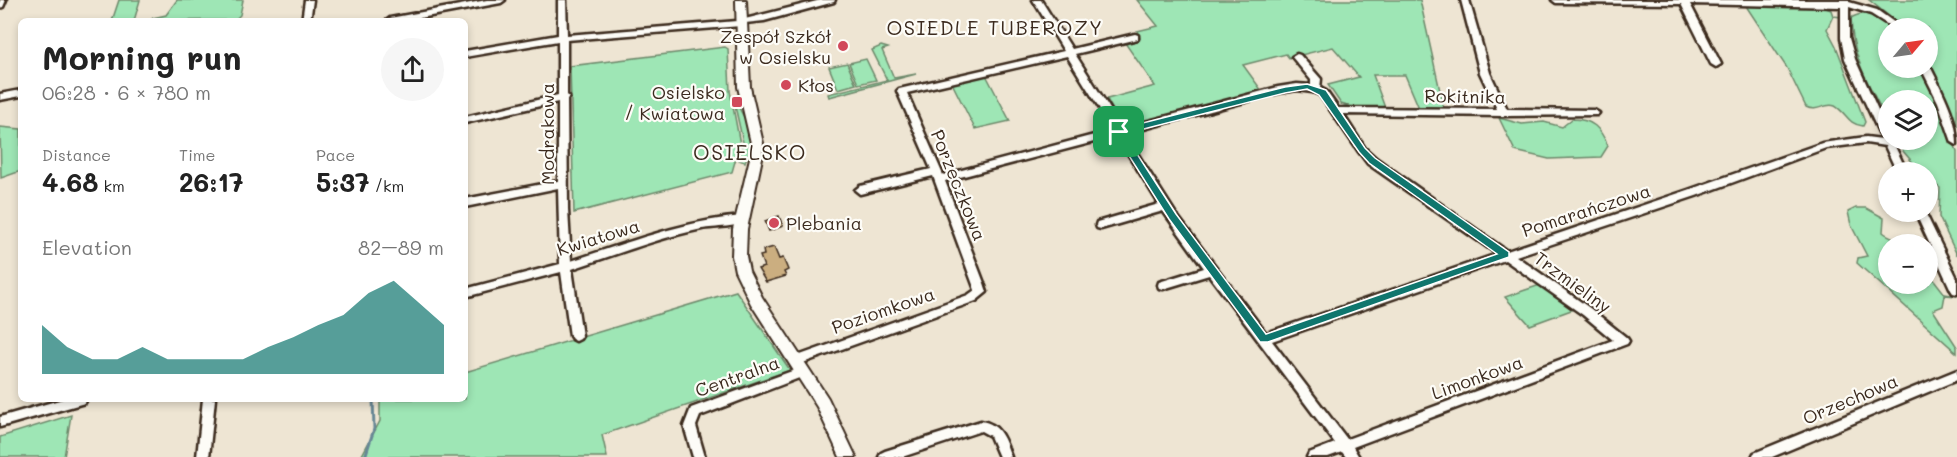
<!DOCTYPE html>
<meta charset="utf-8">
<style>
body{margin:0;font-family:Mali,sans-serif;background:#f6f6f6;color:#222;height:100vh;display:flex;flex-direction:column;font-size:22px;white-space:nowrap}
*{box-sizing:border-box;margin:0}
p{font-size:20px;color:#767676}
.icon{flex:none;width:33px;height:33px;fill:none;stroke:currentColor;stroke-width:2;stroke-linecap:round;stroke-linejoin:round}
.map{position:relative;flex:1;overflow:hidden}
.drawer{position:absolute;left:18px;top:18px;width:450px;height:384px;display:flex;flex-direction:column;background:#fff;border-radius:9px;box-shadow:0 3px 9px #0003}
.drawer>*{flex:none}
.needle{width:39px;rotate:61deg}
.buttons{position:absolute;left:1878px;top:18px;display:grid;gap:12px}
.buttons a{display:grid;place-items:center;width:60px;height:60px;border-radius:50%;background:#fff;box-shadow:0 3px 9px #0003;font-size:30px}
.pin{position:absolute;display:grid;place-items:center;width:51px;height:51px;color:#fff;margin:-26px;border-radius:12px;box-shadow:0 3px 9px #0006}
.round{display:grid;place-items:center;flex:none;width:63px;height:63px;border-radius:32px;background:#f6f6f6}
.overview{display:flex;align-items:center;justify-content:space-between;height:102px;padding:0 24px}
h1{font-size:33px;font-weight:800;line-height:45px}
.metrics{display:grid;grid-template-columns:repeat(3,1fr);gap:9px;height:102px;padding:6px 24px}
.metrics div{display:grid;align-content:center}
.metrics b{font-size:26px;font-weight:800}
.metrics small{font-size:16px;font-weight:400}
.metrics p{font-size:16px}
.chart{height:168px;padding:12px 24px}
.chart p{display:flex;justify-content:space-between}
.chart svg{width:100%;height:108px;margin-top:6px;fill:#0f766e;opacity:.7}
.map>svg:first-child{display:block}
.green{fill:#9ee6b5;stroke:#6c886a;stroke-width:1.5}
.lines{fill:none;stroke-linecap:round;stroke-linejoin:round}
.stream{stroke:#678795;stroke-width:3}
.building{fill:#cbae80;stroke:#3b2a1e;stroke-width:1.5}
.minor-casing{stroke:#3b2a1e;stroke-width:5}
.tertiary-casing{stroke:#3b2a1e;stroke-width:4}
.minor{fill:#fdfcf7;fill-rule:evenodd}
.tertiary{fill:#fdfcf7;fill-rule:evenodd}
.route{fill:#0f766e;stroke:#fff;stroke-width:1.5;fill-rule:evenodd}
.poi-dot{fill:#d1495b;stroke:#fdfcf7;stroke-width:2}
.labels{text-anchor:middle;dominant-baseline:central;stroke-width:4.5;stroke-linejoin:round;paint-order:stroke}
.poi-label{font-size:18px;fill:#3b2a1e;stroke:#fdfcf7;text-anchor:end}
.street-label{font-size:18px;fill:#3b2a1e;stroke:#fdfcf7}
.neighbourhood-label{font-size:20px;letter-spacing:1.5px;fill:#3b2a1e;stroke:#fdfcf7}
.quarter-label{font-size:21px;letter-spacing:1.5px;fill:#3b2a1e;stroke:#fdfcf7}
</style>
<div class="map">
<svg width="1957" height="457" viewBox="0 0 1957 457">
<rect width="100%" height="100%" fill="#eee5d3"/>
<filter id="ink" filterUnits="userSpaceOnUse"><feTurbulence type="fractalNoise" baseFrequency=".0167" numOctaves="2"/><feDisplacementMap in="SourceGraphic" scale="12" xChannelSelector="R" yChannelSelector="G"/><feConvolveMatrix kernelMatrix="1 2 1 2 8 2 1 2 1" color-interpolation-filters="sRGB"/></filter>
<g filter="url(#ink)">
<!-- green -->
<g class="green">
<path d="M119 0H140L134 21H112Z"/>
<path d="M177 0H243L240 15 235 20 150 21 153 18 166 15Z"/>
<path d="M1137 0H1420L1444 109 1419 108 1405 75H1373L1385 108 1351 107 1341 104 1328 85 1359 77 1333 47 1289 58 1286 54 1243 65 1262 91 1132 125 1120 123 1107 99 1155 86 1125 43 1140 38 1137 31 1158 26Z"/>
<path d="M1869 0H1957V132L1942 91 1928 61V28H1904Z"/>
<path d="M1746 6 1823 7 1831 10 1833 16 1851 18C1868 8 1877 19 1892 28H1888V68H1922L1957 152V255L1939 217 1940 188 1928 178V172H1921L1903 151 1897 140H1928V100H1888V122C1870 87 1852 59 1851 18L1833 16 1827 29 1836 46 1865 122 1863 126C1847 124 1847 113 1835 106 1825 102 1818 113 1806 107L1787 68Z"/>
<path d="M881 46 888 48 882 50 894 78 916 74 829 97 828 94 887 80 872 50Z"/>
<path d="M725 47 728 49 730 91 740 144 732 172 574 213 570 66Z"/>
<path d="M866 59 876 80 858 84 849 63Z"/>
<path d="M847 63 856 84 838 89 829 67Z"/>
<path d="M986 75 1010 121 975 129 952 83Z"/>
<path d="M735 106H738C749 127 754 130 751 158H746L745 162 739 160 743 142Z"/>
<path d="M1499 118 1522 124 1544 122 1562 127 1572 119C1593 119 1600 128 1608 146L1601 157 1549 159 1515 151Z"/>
<path d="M0 127 21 129V171L1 178Z"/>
<path d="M1856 208H1866L1884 218 1883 232C1889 238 1900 238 1905 244H1888V284H1928V272L1945 294 1957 296 1945 295 1943 306 1933 310 1957 347V353L1857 263 1858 258 1867 256 1851 225 1848 212Z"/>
<path d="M1540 285 1574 309 1530 325 1505 297Z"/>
<path d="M736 291 790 370 602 435 607 457H361L380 421V399H465V372Z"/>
<path d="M71 415 64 457H0V437Z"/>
</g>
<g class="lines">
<!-- stream -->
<path class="stream" d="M365 457 374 429 373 399"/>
</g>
<!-- building -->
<g class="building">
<path d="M779 216 783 226 769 231 765 221Z"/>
<path d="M774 247 779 259 783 258 788 270 784 272 786 276 766 282 758 269 764 267 760 256 764 255 763 250Z"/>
</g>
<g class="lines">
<!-- minor casing -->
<g class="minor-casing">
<g id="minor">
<path d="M0 0H6L3 7 0 8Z"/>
<path d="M305 0H313L310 21H302Z"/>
<path d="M487 0H505L501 3 404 21H386L390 18Z"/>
<path d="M558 0H566L567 35 737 21 821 0H835L834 2 764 21 745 23 741 26 567 40V95L569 97 567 99 568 210 571 261C627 243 683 221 742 216L747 220C741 227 713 227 702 229 658 238 615 255 572 269L582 336 580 339 576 341 572 339 570 336 561 272 465 297V289L560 264 558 188 465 207V199L558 181V102L465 123V117L558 95V41L465 57V51L558 35Z"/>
<path d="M1033 0H1041L1072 49 1135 34 1138 35V39L1075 54 1122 128 1278 87 1297 84 1311 85V80L1292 57 1297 54 1300 55 1321 79 1320 88 1326 91 1338 108 1497 109 1480 73 1461 0H1469L1490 73 1507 109 1594 110 1599 113 1597 115 1504 116 1343 114 1365 148 1376 158 1507 251 1688 190 1822 143 1866 137 1882 139 1845 59 1841 38V7L1690 4 1721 64 1716 67 1711 64 1681 4 1556 3 1552 0H1849V2L1877 10 1902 28H1893L1871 14 1849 7V38L1855 59 1888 132V140H1892L1907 172H1897L1885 146 1866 143 1826 148 1696 196 1516 256 1591 309 1627 338 1629 341 1627 344 1353 447 1359 457H1346L1342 452 1328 457H1307L1309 453 1335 443 1209 275 1163 289 1159 288 1158 285 1159 282 1204 268 1163 211 1101 229 1097 228 1096 225 1097 222 1159 204 1117 136 945 181 984 283 987 292 976 301 800 364 796 366 792 364 790 361 792 358 968 295 975 290 933 176 860 194 855 190 860 186 931 169 897 91 899 89 1064 51ZM1067 56 1113 130 943 175 907 93ZM1297 90 1312 92 1320 95 1359 152 1368 164 1497 254 1266 333 1176 214 1125 134 1278 93ZM1505 260 1583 315 1613 340 1347 439 1272 341Z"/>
<path d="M1928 65 1931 68C1943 93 1957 117 1957 145L1952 142 1938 102 1921 68H1928Z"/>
<path d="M21 90V96L0 100V94Z"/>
<path d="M1915 212H1925L1957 278V294L1953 293 1951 290Z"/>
<path d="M803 367 807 369 809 372 807 375 700 416 696 426 705 457H693L684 426 691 408Z"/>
<path d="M1957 370V380L1772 457H1752L1754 453Z"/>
<path d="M63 399H87L85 403 81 404 0 427V417Z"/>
<path d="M203 399H215L209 457H197Z"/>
<path d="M981 421C1001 424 1005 441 1011 457H999L990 436 981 431 902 457H879L881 453 885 451Z"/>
</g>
</g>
<!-- tertiary casing -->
<g class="tertiary-casing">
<path id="tertiary" d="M736 0H746L750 87 763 143 762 158 747 229 746 256 749 271 762 297 828 398 856 457H840L817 407 751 304 735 271 732 256 733 229 750 158 751 143 738 87Z"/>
</g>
<!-- minor -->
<use href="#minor" class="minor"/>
<!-- tertiary -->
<use href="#tertiary" class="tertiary"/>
</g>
</g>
<!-- route -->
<path class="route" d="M1307 84 1326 90 1365 148 1375 158 1509 252V257L1268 342H1260L1169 219 1114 132 1119 129 1285 87ZM1307 89 1319 95 1359 152 1369 163 1497 254 1266 334 1176 214 1124 134 1285 93Z"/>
<!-- markers -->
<g class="poi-dot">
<circle cx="843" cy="46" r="6"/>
<circle cx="786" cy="85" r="6"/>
<rect x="731" y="96" width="12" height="12" rx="3"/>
<circle cx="774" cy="223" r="6"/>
</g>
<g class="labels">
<!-- poi labels -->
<g class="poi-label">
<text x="831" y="36">Zespół Szkół<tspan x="831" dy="21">w Osielsku</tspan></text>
<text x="798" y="85" text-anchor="start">Kłos</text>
<text x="725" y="92">Osielsko<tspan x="725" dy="21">/ Kwiatowa</tspan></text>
<text x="786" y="223" text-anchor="start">Plebania</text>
</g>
<!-- street labels -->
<g class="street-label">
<text transform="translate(1465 96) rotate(1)">Rokitnika</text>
<text transform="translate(547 134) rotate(-90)">Modrakowa</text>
<text transform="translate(959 185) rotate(68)">Porzeczkowa</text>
<text transform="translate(1586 210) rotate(-18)">Pomarańczowa</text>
<text transform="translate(598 237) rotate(-17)">Kwiatowa</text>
<text transform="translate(1573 282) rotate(36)">Trzmieliny</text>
<text transform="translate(883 310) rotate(-19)">Poziomkowa</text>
<text transform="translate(737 376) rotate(-20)">Centralna</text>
<text transform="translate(1477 377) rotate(-20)">Limonkowa</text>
<text transform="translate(1850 399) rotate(-23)">Orzechowa</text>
</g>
<!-- neighbourhood labels -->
<g class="neighbourhood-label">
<text x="995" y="27">OSIEDLE TUBEROZY</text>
</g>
<!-- quarter labels -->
<g class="quarter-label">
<text x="750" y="151">OSIELSKO</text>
</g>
</g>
</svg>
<div class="buttons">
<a><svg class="needle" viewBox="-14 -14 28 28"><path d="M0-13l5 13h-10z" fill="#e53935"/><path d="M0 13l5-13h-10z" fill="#767676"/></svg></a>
<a><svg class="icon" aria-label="layers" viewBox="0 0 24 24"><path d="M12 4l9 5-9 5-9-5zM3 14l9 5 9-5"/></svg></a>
<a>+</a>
<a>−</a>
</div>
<div class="pin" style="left:1119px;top:132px;background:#1e9e55"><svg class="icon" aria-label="arrive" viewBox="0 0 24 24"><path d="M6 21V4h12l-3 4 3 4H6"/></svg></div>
<section class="drawer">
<div class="overview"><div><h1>Morning run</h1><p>06:28 · 6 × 780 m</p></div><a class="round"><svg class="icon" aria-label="share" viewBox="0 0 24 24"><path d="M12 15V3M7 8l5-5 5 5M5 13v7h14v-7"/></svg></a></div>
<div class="metrics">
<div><p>Distance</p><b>4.68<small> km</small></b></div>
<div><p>Time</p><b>26:17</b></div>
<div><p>Pace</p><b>5:37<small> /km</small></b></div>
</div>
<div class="chart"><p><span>Elevation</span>82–89 m</p>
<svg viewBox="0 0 160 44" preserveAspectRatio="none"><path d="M0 44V24L10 33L20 38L30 38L40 33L50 38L60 38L70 38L80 38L90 33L100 29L110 24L120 20L130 11L140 6L150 15L160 24V44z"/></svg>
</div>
</section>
</div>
